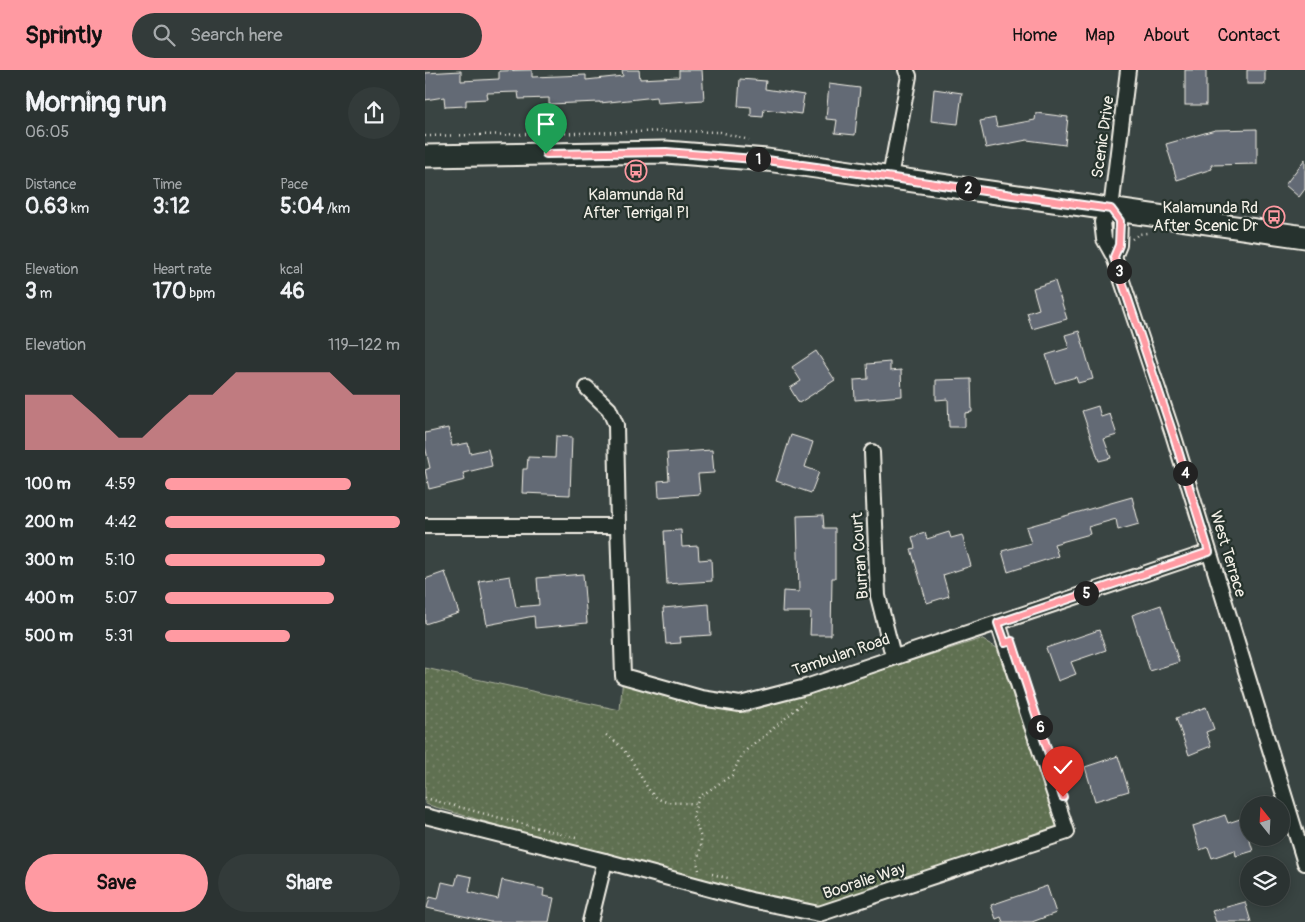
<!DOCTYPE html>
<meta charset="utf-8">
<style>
body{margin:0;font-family:Pangolin,sans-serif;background:#333b3a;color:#f1f3f6;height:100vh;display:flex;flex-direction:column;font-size:19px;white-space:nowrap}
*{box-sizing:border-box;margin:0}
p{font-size:16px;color:#a6aaac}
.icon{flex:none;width:28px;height:28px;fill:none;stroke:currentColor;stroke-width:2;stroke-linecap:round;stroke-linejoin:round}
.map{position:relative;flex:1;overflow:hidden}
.side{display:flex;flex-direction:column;background:#2b3332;width:425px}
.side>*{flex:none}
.needle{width:32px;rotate:342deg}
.controls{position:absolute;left:815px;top:726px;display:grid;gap:10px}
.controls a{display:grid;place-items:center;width:50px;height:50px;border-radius:50%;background:#2b3332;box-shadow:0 2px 12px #0003,0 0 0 1px #474e4d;font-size:25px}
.pin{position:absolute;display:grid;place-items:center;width:42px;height:42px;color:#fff;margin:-51px -21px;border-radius:50% 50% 50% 0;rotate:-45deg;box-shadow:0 0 5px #0007}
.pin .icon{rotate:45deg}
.km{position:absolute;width:25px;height:25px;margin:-12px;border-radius:50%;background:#222;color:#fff;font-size:14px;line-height:25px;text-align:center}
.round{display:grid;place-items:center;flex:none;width:52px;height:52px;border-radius:26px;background:#333b3a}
.head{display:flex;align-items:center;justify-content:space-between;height:85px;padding:0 25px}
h1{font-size:28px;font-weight:700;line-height:38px}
.stats{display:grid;grid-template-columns:repeat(3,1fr);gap:8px;height:85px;padding:5px 25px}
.stats div{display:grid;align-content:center}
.stats b{font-size:21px;font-weight:700}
.stats small{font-size:14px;font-weight:400}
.stats p{font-size:14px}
.chart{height:140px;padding:10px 25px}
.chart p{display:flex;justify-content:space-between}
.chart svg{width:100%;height:90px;margin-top:5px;fill:#ff9aa2;opacity:.7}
.action{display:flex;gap:10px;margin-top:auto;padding:10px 25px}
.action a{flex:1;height:58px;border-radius:30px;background:#ff9aa2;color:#111;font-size:20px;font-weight:700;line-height:58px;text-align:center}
.action a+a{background:#333b3a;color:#f1f3f6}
ul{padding:0 25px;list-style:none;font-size:16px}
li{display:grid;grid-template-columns:80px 60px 1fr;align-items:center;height:38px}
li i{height:12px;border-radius:6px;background:#ff9aa2}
header{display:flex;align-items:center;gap:30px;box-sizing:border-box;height:70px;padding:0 25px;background:#ff9aa2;color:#111}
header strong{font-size:24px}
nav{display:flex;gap:28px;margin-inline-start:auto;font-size:18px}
.search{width:350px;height:45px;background:#333b3a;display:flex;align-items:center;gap:12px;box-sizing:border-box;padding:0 18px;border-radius:28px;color:#a6aaac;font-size:19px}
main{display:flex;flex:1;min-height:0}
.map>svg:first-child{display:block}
.park{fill:url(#park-dots);stroke:#aab09c}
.building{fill:#646a74;stroke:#f4f1e8}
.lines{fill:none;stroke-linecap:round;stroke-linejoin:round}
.minor-casing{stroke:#f4f1e8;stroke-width:18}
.primary-casing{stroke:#f4f1e8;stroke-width:25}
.path{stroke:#f4f1e8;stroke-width:2.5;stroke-dasharray:1 4;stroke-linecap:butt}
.minor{stroke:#26332d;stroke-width:14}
.primary{stroke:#26332d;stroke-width:21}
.route-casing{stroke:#fff;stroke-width:10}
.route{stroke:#ff9aa2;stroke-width:6}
.labels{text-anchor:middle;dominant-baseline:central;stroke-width:4.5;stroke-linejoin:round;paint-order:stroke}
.street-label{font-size:16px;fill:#f4f1e8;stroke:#26332d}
.poi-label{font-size:16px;fill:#f4f1e8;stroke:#26332d}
</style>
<header>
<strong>Sprintly</strong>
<div class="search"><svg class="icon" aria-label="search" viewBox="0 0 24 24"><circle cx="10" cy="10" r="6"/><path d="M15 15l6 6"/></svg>Search here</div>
<nav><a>Home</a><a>Map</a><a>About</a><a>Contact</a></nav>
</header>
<main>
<section class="side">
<div class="head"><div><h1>Morning run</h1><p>06:05</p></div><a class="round"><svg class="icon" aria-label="share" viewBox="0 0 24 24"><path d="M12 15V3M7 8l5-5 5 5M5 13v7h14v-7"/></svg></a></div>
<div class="stats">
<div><p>Distance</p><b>0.63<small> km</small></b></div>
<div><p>Time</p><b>3:12</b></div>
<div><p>Pace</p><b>5:04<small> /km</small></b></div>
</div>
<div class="stats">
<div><p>Elevation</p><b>3<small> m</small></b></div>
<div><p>Heart rate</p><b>170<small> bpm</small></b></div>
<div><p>kcal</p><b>46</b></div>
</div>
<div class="chart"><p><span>Elevation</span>119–122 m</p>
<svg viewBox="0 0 160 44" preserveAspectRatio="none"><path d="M0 44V17L10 17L20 17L30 27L40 38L50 38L60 27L70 17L80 17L90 6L100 6L110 6L120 6L130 6L140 17L150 17L160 17V44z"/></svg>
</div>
<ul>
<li><b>100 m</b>4:59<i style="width:79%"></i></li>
<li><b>200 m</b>4:42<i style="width:100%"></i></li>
<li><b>300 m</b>5:10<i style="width:68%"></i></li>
<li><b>400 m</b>5:07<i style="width:72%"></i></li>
<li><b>500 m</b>5:31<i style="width:53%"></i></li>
</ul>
<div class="action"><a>Save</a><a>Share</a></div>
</section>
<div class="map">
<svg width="880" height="852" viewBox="0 0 880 852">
<defs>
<pattern id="park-dots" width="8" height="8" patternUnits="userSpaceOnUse" patternTransform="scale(1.25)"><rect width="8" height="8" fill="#5f6f51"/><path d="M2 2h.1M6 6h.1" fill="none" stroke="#77846a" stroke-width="1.8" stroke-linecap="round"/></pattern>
</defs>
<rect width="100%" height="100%" fill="#394442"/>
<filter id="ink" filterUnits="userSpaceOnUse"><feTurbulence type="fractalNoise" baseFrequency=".02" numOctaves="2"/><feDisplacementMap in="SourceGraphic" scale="10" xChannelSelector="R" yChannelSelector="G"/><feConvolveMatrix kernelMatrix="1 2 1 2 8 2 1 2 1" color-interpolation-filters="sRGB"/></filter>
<g filter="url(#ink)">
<!-- park -->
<path class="park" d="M556 569 572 578 632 756 394 837 326 830 0 734V598L195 640 198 606 315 634 319 643Z"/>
<!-- building -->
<g class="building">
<path d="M107 0V7L161 5V10L198 6 197 0H214L215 9 254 7V0H277L279 30 232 33 231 27 175 33V32L124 34V28L94 29 93 22 62 23 63 29 41 30V36L20 37 19 27 0 30V3L36 1V11L74 9V1Z"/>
<rect x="760" y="0" width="21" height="35"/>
<rect x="822" y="0" width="18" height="14"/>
<path d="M315 9 341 11 340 19 379 25 376 44 339 39 338 47 326 46V37L313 36Z"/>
<path d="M404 14 435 18 430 65 410 63 412 50 401 49Z"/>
<path d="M509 19 537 23 533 54 506 51Z"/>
<path d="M611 43 643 47 640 75 602 70 561 78 555 51 570 48 572 57 610 50Z"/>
<path d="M832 59V94L786 95 787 99 752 110 741 74 790 60Z"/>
<path d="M880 89V119L874 127 860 115Z"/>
<path d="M630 211 642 249 607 259 602 243 614 239 608 218Z"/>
<path d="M654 261 668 309 653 313 651 307 630 313 621 285 644 278 640 265Z"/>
<path d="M391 281 410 310 374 333 365 318 376 311 367 297Z"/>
<path d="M465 292V301L476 300 477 326 430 330 429 310 443 309 442 294Z"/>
<path d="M546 309 547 342 540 343V357H524L523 329 511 330V310Z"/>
<path d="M673 336 676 347 685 344 692 365 679 369 686 388 674 391 657 341Z"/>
<path d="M23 358 27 376 43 373 45 383 63 379 67 396 38 403 40 410 4 419 0 400 5 398 0 376V363Z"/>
<path d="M366 365 388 372 380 397 394 402 386 423 351 411Z"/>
<path d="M131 366 147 367 145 425 97 423 98 399H102L103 387 130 388Z"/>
<path d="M287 380 289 403 273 404 275 424 234 427 233 411 244 410 242 383Z"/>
<path d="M707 427 714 454 693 460 691 449 663 457 665 464 629 474 633 486 583 502 577 481 606 473 601 457Z"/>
<path d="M398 445 399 458H410V508H407L406 565H385L386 542H357L358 521 374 522 372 446Z"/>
<path d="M256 460 257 477 273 476 274 490 286 489 287 511 242 514 239 461Z"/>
<path d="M524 462 526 468 537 465 546 496 518 505 524 526 502 533 486 479 490 478 487 467 500 463 502 469Z"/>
<path d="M20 502 34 543 0 554V509Z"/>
<path d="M158 504 162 553 110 558 109 546 62 555 54 511 85 506 91 537 114 535 112 508Z"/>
<path d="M284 534 286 565 255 567 256 573 241 574 238 538Z"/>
<path d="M736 535 754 592 725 601 707 545Z"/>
<path d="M674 560 681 580 646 592 651 604 633 611 621 578Z"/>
<path d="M781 637 789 659 781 662 786 676 764 685 751 648Z"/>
<path d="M693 686 704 721 670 731 660 697Z"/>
<path d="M800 745 803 753 818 748 828 781 811 786 810 780 787 788 783 777 775 780 768 756Z"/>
<path d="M33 804 47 807 44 822 73 829 77 810 119 819 118 826 129 828 124 852H65L2 838 5 827 13 829 17 812 30 815Z"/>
<path d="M622 816 631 843 607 852H578L576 847 571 849 566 835Z"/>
<path d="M820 832 826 852H791L787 841Z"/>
</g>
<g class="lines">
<!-- minor casing -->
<g class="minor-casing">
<g id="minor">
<path d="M703 0 686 139 677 152 679 169 689 187 749 367 880 793"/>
<path d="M465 107 484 6 481 0"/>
<path d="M686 139 695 151 694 175 689 187"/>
<path d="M162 318 184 339 191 355 193 456"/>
<path d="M447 382 453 526 468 586"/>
<path d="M0 456H193L198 606 276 628 315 634 381 617 784 482"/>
<path d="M0 746 180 791 326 830 394 844 642 762 573 553"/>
<path d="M165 852 180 791"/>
</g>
</g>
<!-- primary casing -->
<g class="primary-casing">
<path id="primary" d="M0 86 241 82 342 90 880 167"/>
</g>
<!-- path -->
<g class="path">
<path d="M0 66 254 61 295 62 324 70"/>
<path d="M707 169 714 164 722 163"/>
<path d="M181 665C197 675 207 690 216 707 222 716 225 725 236 730 244 734 261 732 271 734"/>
<path d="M0 728 151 768"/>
<path d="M274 800 272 792 276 776V768L268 745 274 727 307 705 316 686 324 677 341 665 380 631"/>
<path d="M287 804 303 808V811"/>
</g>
<!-- minor -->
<use href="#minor" class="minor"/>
<!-- primary -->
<use href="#primary" class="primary"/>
</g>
</g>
<g class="lines" filter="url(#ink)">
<!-- route casing -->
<g class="route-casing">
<path id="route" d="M121 84 241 82 342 90 686 139 695 151 694 175 689 187 749 367 784 482 573 553 580 573 587 571 638 727"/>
</g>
<!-- route -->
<use href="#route" class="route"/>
</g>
<!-- icons -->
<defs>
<g id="bus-ring" transform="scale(1.125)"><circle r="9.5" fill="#26332d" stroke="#ff9aa2" stroke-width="1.5"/><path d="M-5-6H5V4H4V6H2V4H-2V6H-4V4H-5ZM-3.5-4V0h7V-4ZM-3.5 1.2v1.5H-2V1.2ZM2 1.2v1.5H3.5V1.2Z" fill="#ff9aa2"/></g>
</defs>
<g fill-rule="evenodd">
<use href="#bus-ring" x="211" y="101"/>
<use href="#bus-ring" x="849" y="147"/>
</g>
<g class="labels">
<!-- street labels -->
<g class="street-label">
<text transform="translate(678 67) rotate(-82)">Scenic Drive</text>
<text transform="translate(803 484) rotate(73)">West Terrace</text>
<text transform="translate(435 486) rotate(-94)">Burran Court</text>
<text transform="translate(416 585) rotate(-19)">Tambulan Road</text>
<text transform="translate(439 811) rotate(-18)">Booralie Way</text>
</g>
<!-- poi labels -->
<g class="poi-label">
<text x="211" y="125">Kalamunda Rd<tspan x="211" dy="18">After Terrigal Pl</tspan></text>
<text x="833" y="138" text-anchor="end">Kalamunda Rd<tspan x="833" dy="18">After Scenic Dr</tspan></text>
</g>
</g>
</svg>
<div class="controls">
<a><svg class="needle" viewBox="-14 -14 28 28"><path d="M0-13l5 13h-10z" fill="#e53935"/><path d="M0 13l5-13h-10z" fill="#a6aaac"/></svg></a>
<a><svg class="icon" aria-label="layers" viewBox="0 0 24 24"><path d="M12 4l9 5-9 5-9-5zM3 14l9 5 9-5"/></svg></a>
</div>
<div class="pin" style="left:121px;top:84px;background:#1e9e55"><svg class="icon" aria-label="arrive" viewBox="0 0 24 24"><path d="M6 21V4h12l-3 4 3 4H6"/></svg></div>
<div class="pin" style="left:638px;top:727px;background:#d93025"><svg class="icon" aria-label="check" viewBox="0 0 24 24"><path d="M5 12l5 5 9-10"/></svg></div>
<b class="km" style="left:333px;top:89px">1</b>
<b class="km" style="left:543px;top:118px">2</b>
<b class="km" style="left:694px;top:201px">3</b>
<b class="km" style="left:760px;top:403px">4</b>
<b class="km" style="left:661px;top:523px">5</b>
<b class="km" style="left:615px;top:657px">6</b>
</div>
</main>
